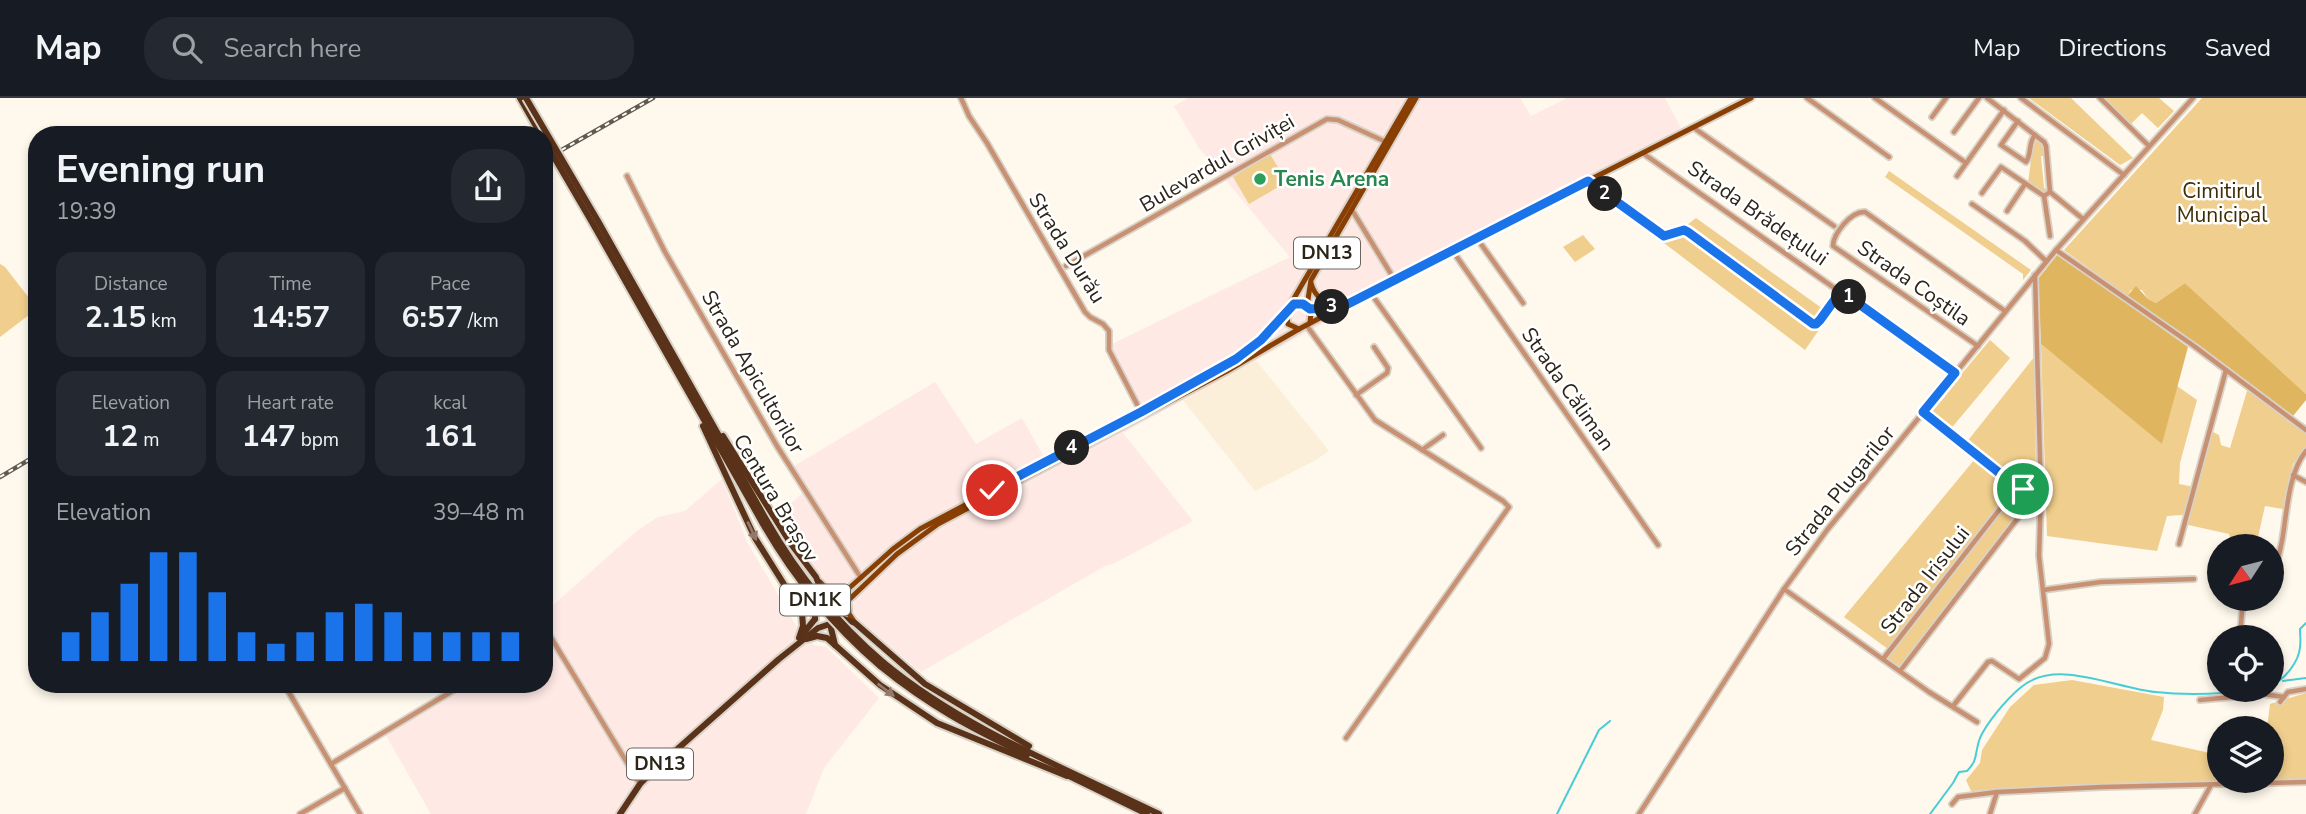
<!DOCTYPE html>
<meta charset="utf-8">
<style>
body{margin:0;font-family:"Nunito Sans",sans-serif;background:#242831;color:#f1f3f6;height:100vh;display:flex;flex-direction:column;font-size:26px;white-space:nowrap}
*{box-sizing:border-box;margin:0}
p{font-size:23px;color:#9ea1a6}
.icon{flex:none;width:38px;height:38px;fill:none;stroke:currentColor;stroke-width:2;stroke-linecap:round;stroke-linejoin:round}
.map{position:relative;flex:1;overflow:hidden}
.sheet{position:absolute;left:28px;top:28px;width:525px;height:567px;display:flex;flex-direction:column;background:#171b24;border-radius:28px;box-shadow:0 4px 10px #0003}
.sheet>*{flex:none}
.needle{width:46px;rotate:234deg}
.tools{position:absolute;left:2207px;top:436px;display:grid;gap:14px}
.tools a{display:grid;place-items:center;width:77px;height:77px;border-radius:50%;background:#171b24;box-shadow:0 4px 10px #0003;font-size:35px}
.pin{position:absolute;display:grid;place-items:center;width:60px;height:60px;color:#fff;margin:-30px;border:4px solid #fff;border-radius:50%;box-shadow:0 2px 7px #0007}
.km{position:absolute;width:35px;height:35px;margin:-18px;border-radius:50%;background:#222;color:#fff;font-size:19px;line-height:35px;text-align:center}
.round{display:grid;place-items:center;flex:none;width:74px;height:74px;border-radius:28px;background:#242831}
.summary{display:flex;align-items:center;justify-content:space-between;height:119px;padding:0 28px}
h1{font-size:38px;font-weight:700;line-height:52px}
.figures{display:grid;grid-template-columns:repeat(3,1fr);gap:10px;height:119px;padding:7px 28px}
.figures div{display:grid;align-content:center;border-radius:18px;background:#242831;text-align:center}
.figures b{font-size:30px;font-weight:700}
.figures small{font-size:19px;font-weight:400}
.figures p{font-size:19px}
.chart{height:196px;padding:14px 28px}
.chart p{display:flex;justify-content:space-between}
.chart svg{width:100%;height:126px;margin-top:7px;stroke:#1a73e8;stroke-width:6}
header{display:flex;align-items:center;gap:42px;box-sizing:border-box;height:98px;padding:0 35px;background:#171b24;border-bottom:2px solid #363941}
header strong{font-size:33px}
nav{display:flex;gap:38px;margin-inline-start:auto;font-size:24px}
.search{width:490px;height:63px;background:#242831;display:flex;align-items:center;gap:18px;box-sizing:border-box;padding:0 24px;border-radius:28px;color:#9ea1a6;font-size:26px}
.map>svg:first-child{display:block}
.built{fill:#fcefd9}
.industrial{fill:#ffe9e5}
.green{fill:#f0ce8d}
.forest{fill:#e0b560}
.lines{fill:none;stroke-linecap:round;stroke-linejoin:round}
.stream{stroke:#46cdd7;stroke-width:2}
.minor-casing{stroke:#d9d2c6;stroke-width:8}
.major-casing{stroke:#d9d2c6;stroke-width:9}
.highway-casing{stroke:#d9d2c6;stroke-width:10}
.minor{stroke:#c89173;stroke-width:4.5}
.major{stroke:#893e03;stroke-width:5}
.highway{stroke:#5a3119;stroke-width:6}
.rail-casing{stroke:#615b4f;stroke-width:4.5}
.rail{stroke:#fff;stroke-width:2;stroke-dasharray:5;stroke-linecap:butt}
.highway-bridge-casing{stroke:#d9d2c6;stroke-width:10;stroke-linecap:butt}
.highway-bridge{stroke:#5a3119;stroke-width:6}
.oneway{fill:#94796a}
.route-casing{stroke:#fff;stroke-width:14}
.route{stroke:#1a73e8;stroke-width:9}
.leisure-dot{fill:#2e9e5b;stroke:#fff;stroke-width:2.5}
.labels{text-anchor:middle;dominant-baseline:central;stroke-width:5;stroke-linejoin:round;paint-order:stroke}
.shield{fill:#fff;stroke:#6b665e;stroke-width:2}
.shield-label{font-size:19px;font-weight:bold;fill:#2b2519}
.street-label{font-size:21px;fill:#2b2519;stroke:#fff}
.leisure-label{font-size:21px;font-weight:bold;fill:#27864d;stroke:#fff;text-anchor:start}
.park-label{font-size:21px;fill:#3e2d06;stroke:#fff}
</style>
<header>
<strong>Map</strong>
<div class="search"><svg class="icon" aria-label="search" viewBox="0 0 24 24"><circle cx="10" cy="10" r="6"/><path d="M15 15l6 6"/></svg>Search here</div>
<nav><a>Map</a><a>Directions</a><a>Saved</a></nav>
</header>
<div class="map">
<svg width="2306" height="716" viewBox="0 0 2306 716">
<rect width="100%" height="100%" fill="#fff8ec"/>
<!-- built -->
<path class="built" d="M1255 261 1329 353 1316 362 1255 393 1182 301Z"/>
<!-- industrial -->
<g class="industrial">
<path d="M1188 0H1520L1531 18 1567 0H1665L1681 30 1123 335 1193 423 1115 465 1105 468 921 574 859 523 852 511 854 502 848 490 838 493 826 485 778 416 802 396 789 371 935 284 976 346 1022 320 1045 361 1138 312 1110 247 1290 159 1199 50 1174 8Z"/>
<path d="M722 381 747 444 797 529 814 547 826 549 879 600 824 670 806 716H431L384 634 450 596 444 586H544V515L638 432 658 419 685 413Z"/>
</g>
<!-- green -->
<g class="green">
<path d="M2029 0H2071L2133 60 2120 67Z"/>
<path d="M2104 0H2159L2174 13 2158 30 2142 15 2131 26Z"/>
<path d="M2202 0H2306V296L2185 185 2156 205 2148 201 2142 192H2131L2127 198 2064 152Z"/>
<path d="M2034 40 2045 48V58H2041L2044 89 2045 91H2048L2045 94 2039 93 2028 85Z"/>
<path d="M1270 56 1287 84 1249 106 1233 79Z"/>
<path d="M1889 73 2031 172 2023 182V176L1885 79Z"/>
<path d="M1696 120 1830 216 1805 252 1664 145Z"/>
<path d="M1583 137 1595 151 1575 164 1563 149Z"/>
<path d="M0 166 5 169 33 205 29 217 0 239Z"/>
<path d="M1990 242 2010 260 1949 333 1928 316Z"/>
<path d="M2041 246 2162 345 2177 288 2197 302 2180 365 2179 386 2194 389 2211 333 2219 337 2221 347 2230 350 2247 293 2265 303 2306 335V349L2293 366 2283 411 2265 408 2256 448H2234L2229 436 2184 426 2186 413 2182 417 2167 418 2157 453 2047 438Z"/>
<path d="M2035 258 2036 391 2020 386 1966 345Z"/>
<path d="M1975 361 2014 390 2034 395 1900 570 1886 560 1888 551 1844 519Z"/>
<path d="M2072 582 2164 599 2163 612 2151 642 2219 657V682L2265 683 2102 686 1971 693 1966 682 1980 665 1982 652 2010 609 2034 587Z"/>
<path d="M2306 595V681L2272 682V630H2267L2270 606Z"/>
</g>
<!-- forest -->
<g class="forest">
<path d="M2058 156 2188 249 2162 346 2041 246 2038 181Z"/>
<path d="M2185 185 2306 296V302L2293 318 2127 198 2136 188 2148 201 2156 205Z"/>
</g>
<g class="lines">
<!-- stream -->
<g class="stream">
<path d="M2283 583 2306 580"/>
<path d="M2272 586C2285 582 2299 563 2300 549 2301 543 2300 537 2300 531L2306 525"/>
<path d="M1557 716 1599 632 1610 623"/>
<path d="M1930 716 1953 685 1959 674 1967 673C1979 661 1974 655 1980 640 1987 624 2007 601 2020 590 2055 559 2114 590 2155 594 2185 597 2221 596 2252 592"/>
</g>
<!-- minor casing -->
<g class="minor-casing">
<g id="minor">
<path d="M961 0 969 18 987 45 1085 214 1090 219 1103 226 1109 233V252L1141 314"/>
<path d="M1807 0 1889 59"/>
<path d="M1875 0 1966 65"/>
<path d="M1987 0 2044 44 2046 48 2050 94 2083 121"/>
<path d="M2021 0 2124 77"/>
<path d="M2100 0 2149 48"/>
<path d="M1932 19 1946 0"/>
<path d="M2018 23 2001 47 2026 64C2032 56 2028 45 2035 37"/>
<path d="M1694 30 1834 128"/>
<path d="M1954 34 1979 0"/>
<path d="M1644 56 1955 275"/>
<path d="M627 78 665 154 777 348 861 480"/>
<path d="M1957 78 2004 12"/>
<path d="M1588 83 1664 139 1683 132 1688 133 1813 226H1816L1820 222 1841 193"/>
<path d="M2050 94 2044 98 2050 138"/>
<path d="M1982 95 2001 69 2044 98"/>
<path d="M1972 106 2025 143 2046 163"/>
<path d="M1352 112 1394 181"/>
<path d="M2007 113 2025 86"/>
<path d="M1476 139 1523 205"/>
<path d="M1452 152 1658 447"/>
<path d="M2056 152 2194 248 2306 332"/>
<path d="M1066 168 1327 21 1338 22 1386 44"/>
<path d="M1370 194 1481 350"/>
<path d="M1307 228 1375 322 1503 403 1509 409 1346 640"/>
<path d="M1978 248 1833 148C1833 136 1851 113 1865 114L2005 213"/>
<path d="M1356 297 1387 275 1388 270 1374 249"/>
<path d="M1923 314 2017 389 2038 395"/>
<path d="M1422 352 1443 337"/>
<path d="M2293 377 2306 384"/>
<path d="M2179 446 2226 272"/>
<path d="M2272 474C2278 465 2280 453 2282 443 2287 415 2288 375 2306 353"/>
<path d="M1784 491 1929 594 1977 624"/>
<path d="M2043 492 2101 484 2194 481"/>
<path d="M544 523 547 533 640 686"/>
<path d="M2240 539 2243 500"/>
<path d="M1883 561 2017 389"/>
<path d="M1900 573 2037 395"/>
<path d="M284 586 360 716"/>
<path d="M2200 602 2263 596 2284 599"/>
<path d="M2280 604 2288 594 2306 591"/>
<path d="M1953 608 1988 564 1992 563 2019 581 2045 560 2049 546 2039 458 2041 396 2035 177"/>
<path d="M331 666 464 586"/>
<path d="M1952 706 1958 699 1997 694 2102 689 2306 684"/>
<path d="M300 716 345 690"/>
<path d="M1639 716 1784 491 1827 432 2056 152 2193 0"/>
<path d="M1990 716 1997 694"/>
<path d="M2195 716 2211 687"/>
</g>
</g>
<!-- major casing -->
<g class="major-casing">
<g id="major">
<path d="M1311 185C1315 201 1327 206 1342 209"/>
<path d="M1307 208 1311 182 1416 0"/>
<path d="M1290 209 1298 205 1307 208 1311 214 1310 225"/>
<path d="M1310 211 1332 209"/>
<path d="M1286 214 1288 226 1299 231"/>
<path d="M820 484 831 496H843"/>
<path d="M848 503 849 516 855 525"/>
<path d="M829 508 893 451 920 431 1205 279 1249 252 1286 214 1411 0"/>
<path d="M835 515 897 456 938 426 1227 273 1299 231 1394 181 1751 0"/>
</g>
</g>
<!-- highway casing -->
<g class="highway-casing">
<g id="highway">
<path d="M520 0 541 37"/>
<path d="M598 123 767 423"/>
<path d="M593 126 763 426"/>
<path d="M703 328 755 440 802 515 803 528 799 540"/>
<path d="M723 338 791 446 816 479 827 507"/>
<path d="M836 518 855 525 925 586 1029 648"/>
<path d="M815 521V512L824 507"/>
<path d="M830 526 835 547"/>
<path d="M802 537 815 521"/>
<path d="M806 541 817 538 827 540 880 587 937 625 1067 678"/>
<path d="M883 564C964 631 1065 670 1159 716"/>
<path d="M880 568C929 608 971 630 1027 657"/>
<path d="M1065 676 1147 716"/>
<path d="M620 716 640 686 656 670 779 561 818 530 830 526 835 518"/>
</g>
</g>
<!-- minor -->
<use href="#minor" class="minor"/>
<!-- major -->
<use href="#major" class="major"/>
<!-- highway -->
<use href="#highway" class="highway"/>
<!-- rail casing -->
<g class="rail-casing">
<g id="rail">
<path d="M544 62 653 0"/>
<path d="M0 379 37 357"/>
</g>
</g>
<!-- rail -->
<use href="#rail" class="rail"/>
<!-- highway-bridge casing -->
<g class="highway-bridge-casing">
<g id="highway-bridge">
<path d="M526 0 598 123"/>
<path d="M544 42 593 126"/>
<path d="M767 423C798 477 836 524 883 564"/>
<path d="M763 426C794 480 832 527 880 568"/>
</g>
</g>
<!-- highway-bridge -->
<use href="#highway-bridge" class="highway-bridge"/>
</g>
<!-- one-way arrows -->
<defs><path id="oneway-solid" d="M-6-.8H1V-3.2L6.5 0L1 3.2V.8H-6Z" transform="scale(1.75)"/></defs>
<g class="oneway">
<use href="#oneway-solid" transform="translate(752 433) rotate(65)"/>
<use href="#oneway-solid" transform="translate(886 592) rotate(37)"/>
</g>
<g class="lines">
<!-- route casing -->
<g class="route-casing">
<path id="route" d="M992 392 1141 314 1236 261 1261 242 1294 206H1303L1310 211 1342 209 1588 83 1664 138 1684 132 1688 134 1813 226H1816L1820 222 1841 193 1955 275 1923 314 2017 389 2023 391"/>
</g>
<!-- route -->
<use href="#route" class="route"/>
</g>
<!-- markers -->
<circle class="leisure-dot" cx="1260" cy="81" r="7"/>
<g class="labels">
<!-- shield labels -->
<g class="shield">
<rect x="1294" y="139.5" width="66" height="31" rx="5"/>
<rect x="780" y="486.5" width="70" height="31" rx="5"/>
<rect x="627" y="650.5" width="66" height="31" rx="5"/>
</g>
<g class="shield-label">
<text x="1327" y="155">DN13</text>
<text x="815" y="502">DN1K</text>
<text x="660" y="666">DN13</text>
</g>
<!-- street labels -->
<g class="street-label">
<text transform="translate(1217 65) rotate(-30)">Bulevardul Griviței</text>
<text transform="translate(1758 115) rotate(35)">Strada Brădețului</text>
<text transform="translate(1067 150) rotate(58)">Strada Durău</text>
<text transform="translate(1914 185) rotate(35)">Strada Coștila</text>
<text transform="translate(753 274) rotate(60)">Strada Apicultorilor</text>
<text transform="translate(1568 291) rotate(55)">Strada Căliman</text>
<text transform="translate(1840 393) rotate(-51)">Strada Plugarilor</text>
<text transform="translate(776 400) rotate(59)">Centura Brașov</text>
<text transform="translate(1925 482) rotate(-52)">Strada Irisului</text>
</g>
<!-- leisure labels -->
<g class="leisure-label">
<text x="1274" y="81">Tenis Arena</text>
</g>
<!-- park labels -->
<g class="park-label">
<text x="2222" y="93">Cimitirul<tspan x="2222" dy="24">Municipal</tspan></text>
</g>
</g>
</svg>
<div class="tools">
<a><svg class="needle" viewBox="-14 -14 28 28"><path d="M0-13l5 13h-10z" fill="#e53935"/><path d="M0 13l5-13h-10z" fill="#9ea1a6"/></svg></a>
<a><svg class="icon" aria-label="locate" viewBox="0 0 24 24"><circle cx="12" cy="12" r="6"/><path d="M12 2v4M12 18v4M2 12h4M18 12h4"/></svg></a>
<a><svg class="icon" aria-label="layers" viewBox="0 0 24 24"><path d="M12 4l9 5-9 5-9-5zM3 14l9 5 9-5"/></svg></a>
</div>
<div class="pin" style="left:2023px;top:391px;background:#1e9e55"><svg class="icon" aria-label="arrive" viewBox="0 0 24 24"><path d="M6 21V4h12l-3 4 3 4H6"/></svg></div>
<div class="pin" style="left:992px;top:392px;background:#d93025"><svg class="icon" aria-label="check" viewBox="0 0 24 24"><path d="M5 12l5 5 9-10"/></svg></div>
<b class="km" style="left:1849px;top:199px">1</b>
<b class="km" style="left:1605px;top:96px">2</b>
<b class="km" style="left:1332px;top:209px">3</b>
<b class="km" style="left:1072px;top:350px">4</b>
<section class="sheet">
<div class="summary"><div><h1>Evening run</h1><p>19:39</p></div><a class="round"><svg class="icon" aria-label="share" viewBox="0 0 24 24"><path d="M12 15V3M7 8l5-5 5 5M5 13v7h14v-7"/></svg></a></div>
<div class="figures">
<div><p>Distance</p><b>2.15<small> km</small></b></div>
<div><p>Time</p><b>14:57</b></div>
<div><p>Pace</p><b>6:57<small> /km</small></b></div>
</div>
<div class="figures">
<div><p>Elevation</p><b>12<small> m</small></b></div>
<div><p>Heart rate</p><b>147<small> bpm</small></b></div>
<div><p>kcal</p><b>161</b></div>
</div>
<div class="chart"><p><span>Elevation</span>39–48 m</p>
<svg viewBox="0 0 160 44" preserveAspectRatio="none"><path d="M5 44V34M15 44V27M25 44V17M35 44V6M45 44V6M55 44V20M65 44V34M75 44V38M85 44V34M95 44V27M105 44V24M115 44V27M125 44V34M135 44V34M145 44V34M155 44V34"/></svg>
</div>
</section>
</div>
